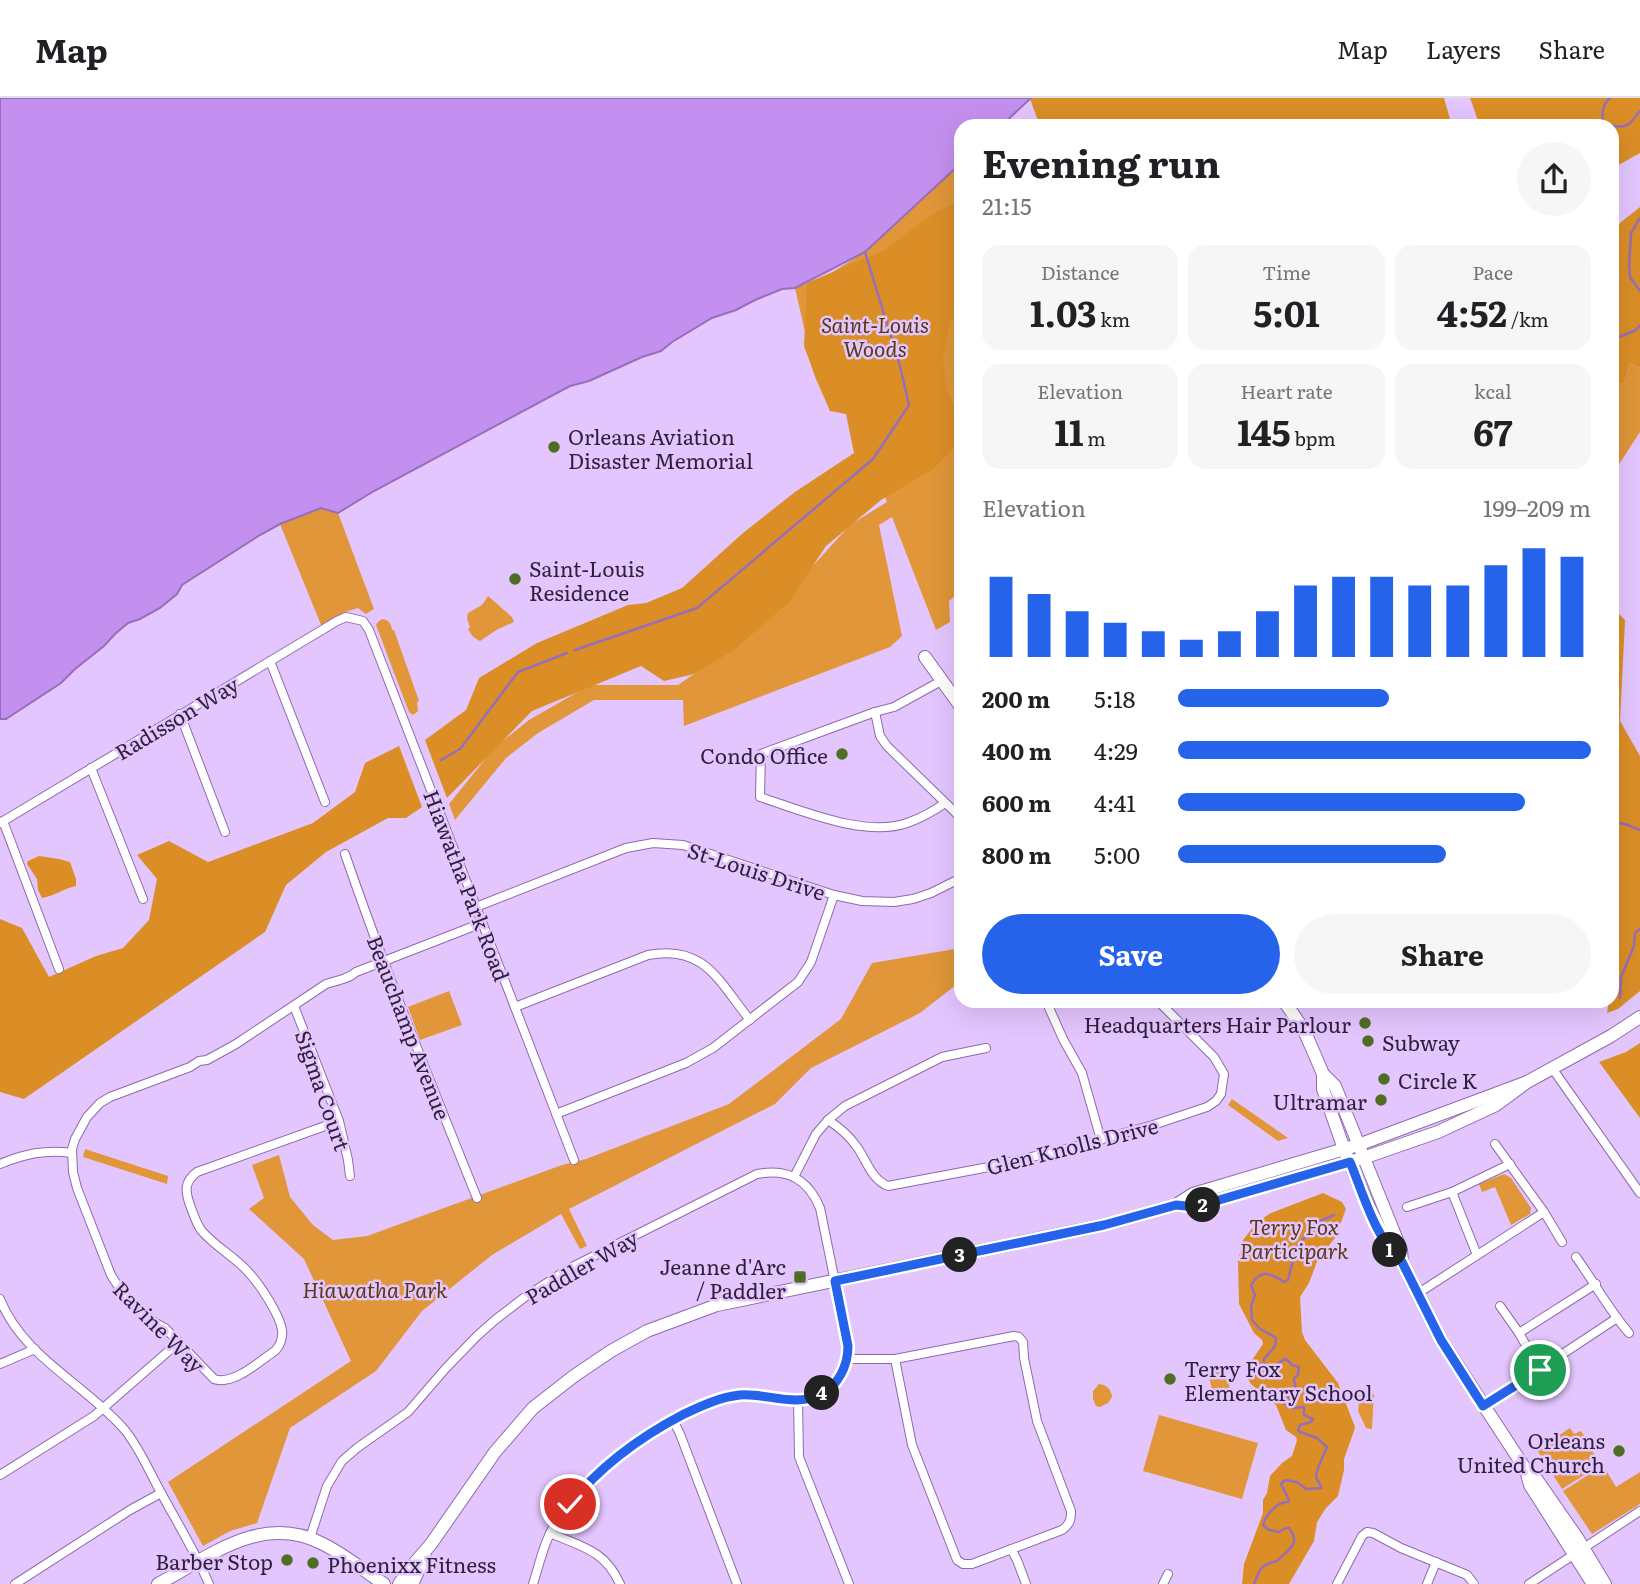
<!DOCTYPE html>
<meta charset="utf-8">
<style>
body{margin:0;font-family:Literata,serif;background:#f6f6f6;color:#202124;height:100vh;display:flex;flex-direction:column;font-size:26px;white-space:nowrap}
*{box-sizing:border-box;margin:0}
p{font-size:23px;color:#757577}
.icon{flex:none;width:38px;height:38px;fill:none;stroke:currentColor;stroke-width:2;stroke-linecap:round;stroke-linejoin:round}
.map{position:relative;flex:1;overflow:hidden}
.sheet{position:absolute;left:954px;top:21px;width:665px;height:889px;display:flex;flex-direction:column;background:#fff;border-radius:21px;box-shadow:0 7px 28px #0002}
.sheet>*{flex:none}
.pin{position:absolute;display:grid;place-items:center;width:60px;height:60px;color:#fff;margin:-30px;border:4px solid #fff;border-radius:50%;box-shadow:0 2px 7px #0007}
.km{position:absolute;width:35px;height:35px;margin:-18px;border-radius:50%;background:#222;color:#fff;font-size:19px;line-height:35px;text-align:center}
.round{display:grid;place-items:center;flex:none;width:74px;height:74px;border-radius:37px;background:#f6f6f6}
.head{display:flex;align-items:center;justify-content:space-between;height:119px;padding:0 28px}
h1{font-size:38px;font-weight:700;line-height:52px}
.figures{display:grid;grid-template-columns:repeat(3,1fr);gap:10px;height:119px;padding:7px 28px}
.figures div{display:grid;align-content:center;border-radius:18px;background:#f6f6f6;text-align:center}
.figures b{font-size:35px;font-weight:700}
.figures small{font-size:19px;font-weight:400}
.figures p{font-size:19px}
.chart{height:196px;padding:14px 28px}
.chart p{display:flex;justify-content:space-between}
.chart svg{width:100%;height:126px;margin-top:7px;stroke:#2563eb;stroke-width:6}
.action{display:flex;gap:14px;margin-top:auto;padding:14px 28px}
.action a{flex:1;height:80px;border-radius:42px;background:#2563eb;color:#fff;font-size:28px;font-weight:700;line-height:80px;text-align:center}
.action a+a{background:#f6f6f6;color:#202124}
ul{padding:0 28px;list-style:none;font-size:23px}
li{display:grid;grid-template-columns:112px 84px 1fr;align-items:center;height:52px}
li i{height:18px;border-radius:9px;background:#2563eb}
header{display:flex;align-items:center;gap:42px;box-sizing:border-box;height:98px;padding:0 35px;background:#fff;border-bottom:2px solid #e0e0e0}
header strong{font-size:33px}
nav{display:flex;gap:38px;margin-inline-start:auto;font-size:24px}
.map>svg:first-child{display:block}
.green{fill:#e09639}
.forest{fill:#db8e26}
.water{fill:#c490ef;stroke:#976eb9;stroke-width:2}
.lines{fill:none;stroke-linecap:round;stroke-linejoin:round}
.stream{stroke:#976eb9;stroke-width:2.5}
.street-casing{stroke:#8d6aab;stroke-width:10}
.secondary-casing{stroke:#8d6aab;stroke-width:14}
.street{stroke:#fff;stroke-width:8}
.secondary{stroke:#fff;stroke-width:12}
.route-casing{stroke:#fff;stroke-width:14}
.route{stroke:#2563eb;stroke-width:9}
.poi-dot{fill:#506e23;stroke:#e4c6ff;stroke-width:2.5}
.labels{text-anchor:middle;dominant-baseline:central;stroke-width:5;stroke-linejoin:round;paint-order:stroke}
.park-label{font-size:21px;font-style:italic;fill:#593912;stroke:#e4c6ff}
.poi-label{font-size:21px;fill:#2e1f3a;stroke:#e4c6ff;text-anchor:start}
.street-label{font-size:21px;fill:#2e1f3a;stroke:#e4c6ff}
</style>
<header>
<strong>Map</strong>
<nav><a>Map</a><a>Layers</a><a>Share</a></nav>
</header>
<div class="map">
<svg width="1640" height="1486" viewBox="0 0 1640 1486">
<rect width="100%" height="100%" fill="#e4c6ff"/>
<!-- green -->
<g class="green">
<path d="M961 65V493L949 503 950 524 936 532 892 419 879 427 902 538 890 549 684 628 683 602H594L538 635 506 660 455 722 449 706 495 649 529 622 590 587H678L748 539 850 427 887 404 844 290 815 278 795 190 831 175 865 154Z"/>
<path d="M1630 265 1640 270V334L1612 377V286L1624 285Z"/>
<path d="M321 410 338 415 374 511 366 516 358 510 345 514 321 527 280 426Z"/>
<path d="M488 498 512 519 514 524 498 531 480 543C474 540 471 537 468 531L470 530 467 520 468 515 482 507Z"/>
<path d="M382 521C389 522 391 525 392 532H394L419 603 417 604 418 613 413 617 409 614 376 527 378 524Z"/>
<path d="M961 850V883L920 915 811 970 775 1006 569 1111 587 1148 580 1151 561 1116 492 1157 422 1213 376 1273 290 1330 257 1425 230 1433 203 1448 168 1384 351 1263 304 1161 249 1111 264 1100 252 1067 279 1057 290 1099 313 1127 333 1142 367 1138 562 1067 586 1061 729 1006 841 921 872 865Z"/>
<path d="M449 893 462 927 420 942 408 909Z"/>
<path d="M1232 1001 1288 1040 1278 1043 1228 1007Z"/>
<path d="M85 1051 168 1078 167 1086 83 1059Z"/>
<path d="M1504 1076 1511 1080 1531 1110 1530 1116 1511 1127 1495 1089 1482 1094 1479 1086Z"/>
<path d="M1224 1268 1231 1295 1214 1299 1207 1272Z"/>
<path d="M1099 1286C1107 1287 1111 1291 1112 1299L1108 1305 1100 1309 1096 1308 1093 1301V1293Z"/>
<path d="M1360 1295 1374 1296 1372 1331 1366 1330 1358 1313Z"/>
<path d="M1159 1317 1258 1345 1242 1401 1143 1373Z"/>
<path d="M1570 1330 1574 1336 1581 1333 1584 1338 1583 1340 1597 1360 1592 1365 1595 1370 1562 1391 1537 1352Z"/>
<path d="M1604 1369 1616 1389 1640 1374V1406L1592 1436 1563 1393 1599 1370Z"/>
</g>
<!-- forest -->
<g class="forest">
<path d="M1031 0H1444L1452 28H1040L1030 1Z"/>
<path d="M1470 0H1640V55L1615 69 1612 73V28H1480Z"/>
<path d="M961 102V217L951 221 943 259 946 290 961 324V342L933 371 881 402 826 448 789 504 735 551 694 576 664 583 641 568 532 613 447 700 425 642 466 612 479 580 537 545 628 507 646 505 682 490 743 435 795 394 854 355 846 316 830 313 816 281 804 248 807 185 885 152 930 118Z"/>
<path d="M1640 109V270L1630 265 1624 285 1612 286V241L1617 233 1612 215V138L1620 125Z"/>
<path d="M1612 509 1625 522 1620 623 1640 658V893L1618 911 1607 915 1609 903H1612C1612 881 1619 865 1612 845Z"/>
<path d="M399 648 422 709 406 720H388L326 754 286 787 265 834 24 1001 0 994V821L22 830 49 879 96 858 123 850 149 822 157 781 137 757 169 743 208 764 313 725 355 694 365 665Z"/>
<path d="M39 758 59 761 70 764 76 781V788C63 791 54 798 42 800L38 792 37 781 27 766 28 763Z"/>
<path d="M1640 945V1020L1599 964 1626 954Z"/>
<path d="M1323 1095 1342 1104 1346 1111 1335 1140 1318 1161 1309 1185 1300 1199 1302 1234 1305 1242 1338 1285 1355 1329 1354 1333 1344 1361V1372L1338 1398 1326 1410 1317 1424 1314 1443 1289 1486H1242L1244 1466 1263 1415V1402L1267 1395 1270 1378 1282 1365 1292 1358 1297 1342 1296 1339 1286 1332 1276 1307 1251 1286 1248 1281V1271L1250 1265 1263 1246 1262 1242 1254 1235 1239 1206 1238 1163 1243 1142 1257 1124 1271 1115Z"/>
</g>
<!-- water -->
<path class="water" d="M0 0H1031L1001 28H961V65L865 154 795 190 782 191 755 202 736 212 712 220 672 244 661 253 642 259 589 283 570 288 374 393 338 415 321 410 280 426 260 437 182 487 177 496 160 510 140 521 128 525 115 536 104 548 75 571 61 585 6 621H0Z"/>
<g class="lines">
<!-- stream -->
<g class="stream">
<path d="M1610 0C1602 7 1602 15 1603 25 1612 28 1625 32 1632 23 1635 19 1637 16 1640 13"/>
<path d="M1640 120 1631 135 1629 167 1630 179 1640 193"/>
<path d="M1612 242 1636 232 1640 227"/>
<path d="M575 552 697 510 873 361 909 307 900 268 865 154"/>
<path d="M441 662 460 651 518 574 567 555"/>
<path d="M1612 723 1628 727 1640 732"/>
<path d="M1620 900 1621 879 1634 848 1635 835 1640 831"/>
<path d="M1254 1486C1260 1470 1261 1467 1277 1463 1287 1452 1302 1447 1289 1430H1286L1279 1434 1269 1432 1263 1427C1266 1417 1276 1404 1288 1404L1289 1402 1281 1386 1285 1382 1297 1384 1306 1391 1321 1390V1388C1319 1384 1316 1382 1316 1377 1316 1374 1325 1353 1327 1349L1317 1340 1300 1334 1298 1332 1300 1327 1311 1324 1313 1321 1304 1317V1309L1292 1310 1285 1306 1286 1301 1296 1294 1294 1280 1298 1277 1299 1269 1292 1267 1286 1261 1281 1263 1273 1274C1265 1273 1263 1269 1264 1261L1275 1248 1276 1240 1259 1230 1252 1222 1251 1208 1255 1197 1251 1187C1261 1170 1270 1175 1284 1184L1288 1182 1296 1150 1302 1142 1313 1133 1318 1124 1334 1117"/>
</g>
<!-- street casing -->
<g class="street-casing">
<g id="street">
<path d="M270 563 325 704"/>
<path d="M941 583 894 609 875 614 761 656 760 699C801 712 865 740 907 725 921 720 934 713 945 705"/>
<path d="M875 614 880 638 887 648 961 720"/>
<path d="M180 616 225 734"/>
<path d="M91 670 143 801"/>
<path d="M3 723 59 871"/>
<path d="M0 725 337 523 346 519 363 523 369 532 574 1062"/>
<path d="M345 756C385 872 431 986 477 1100"/>
<path d="M476 809 626 750 653 745 683 747 834 797 862 803 894 804 913 801 931 795 961 780"/>
<path d="M1046 903 1063 941 1082 975 1101 1042"/>
<path d="M294 908 339 1023 348 1062 350 1078"/>
<path d="M515 909 648 857C705 846 719 884 750 922"/>
<path d="M1552 970 1640 1095"/>
<path d="M556 1016 686 965 713 950 798 884 811 864 834 797"/>
<path d="M828 1022C839 1029 850 1039 857 1049 867 1063 871 1081 888 1088L989 1069 1066 1051 1153 1027 1207 1009 1216 1003 1221 996 1224 976 1214 959 1158 903"/>
<path d="M339 1023 197 1074C184 1084 185 1093 190 1107 193 1115 196 1125 201 1132 215 1149 236 1159 250 1176 260 1187 280 1217 282 1232 283 1240 280 1247 276 1252 260 1263 233 1288 214 1281L165 1230C145 1221 122 1196 111 1177L77 1090 73 1074 72 1051 75 1041 87 1019 100 1005 110 999 190 969 199 963 207 962 236 946 326 886C337 882 347 882 356 874L482 825"/>
<path d="M1495 1046 1544 1114 1562 1144"/>
<path d="M0 1066C24 1056 46 1051 72 1055"/>
<path d="M794 1079 816 1036 828 1022 845 1008 942 959 986 950"/>
<path d="M1407 1109 1452 1094"/>
<path d="M1477 1157 1452 1094 1510 1066"/>
<path d="M1576 1159C1594 1184 1609 1212 1629 1235"/>
<path d="M1417 1196 1544 1114"/>
<path d="M0 1201C23 1259 85 1286 124 1331 139 1349 148 1371 159 1391 176 1423 195 1453 209 1486"/>
<path d="M1500 1208 1519 1235 1596 1186"/>
<path d="M1519 1235 1540 1272"/>
<path d="M847 1261H895L1014 1238 1019 1239 1023 1244 1024 1260 1037 1323 1071 1413C1071 1422 1070 1426 1062 1432L972 1466H963L957 1462 912 1347 895 1261"/>
<path d="M0 1266 35 1251"/>
<path d="M798 1302 799 1359 849 1486"/>
<path d="M1484 1308 1617 1220"/>
<path d="M673 1322 680 1336 737 1486"/>
<path d="M0 1377 94 1318 179 1244"/>
<path d="M550 1435C582 1449 605 1452 620 1486"/>
<path d="M310 1440 327 1388 342 1363 357 1350 408 1314 446 1270 477 1238 495 1222 525 1199 570 1170 757 1076C788 1070 808 1081 820 1110L848 1248C848 1271 834 1295 810 1301 786 1307 760 1294 735 1297 718 1300 701 1308 685 1316 636 1341 589 1375 558 1421 545 1440 540 1464 533 1486"/>
<path d="M1011 1451 1017 1462 1026 1486"/>
<path d="M15 1486 130 1412 161 1395"/>
<path d="M1163 1486 1168 1476"/>
<path d="M1337 1486 1362 1438 1367 1434 1373 1435 1401 1450 1467 1477 1474 1486"/>
<path d="M1427 1486 1436 1464"/>
<path d="M1529 1486 1640 1413"/>
</g>
</g>
<!-- secondary casing -->
<g class="secondary-casing">
<g id="secondary">
<path d="M925 559 961 609"/>
<path d="M1284 903 1304 932 1323 976 1335 988 1401 1152 1402 1164 1441 1242 1526 1372 1537 1382 1578 1441 1605 1486"/>
<path d="M1323 976V991L1344 1051 1366 1103 1392 1156 1402 1164"/>
<path d="M1176 1107 1195 1109 1363 1060 1438 1034 1496 1007 1527 984 1611 938 1640 919"/>
<path d="M1526 1372 1530 1387 1593 1486"/>
<path d="M158 1486C209 1459 261 1415 321 1445 344 1456 363 1472 384 1486"/>
<path d="M399 1486 412 1468 431 1446 495 1354 533 1310 574 1278 611 1253 647 1233 717 1207 1104 1127 1176 1107 1193 1096 1358 1047 1527 984"/>
<path d="M412 1486 425 1459"/>
</g>
</g>
<!-- street -->
<use href="#street" class="street"/>
<!-- secondary -->
<use href="#secondary" class="secondary"/>
</g>
<g class="lines">
<!-- route casing -->
<g class="route-casing">
<path id="route" d="M570 1406C601 1367 640 1339 684 1316 701 1308 720 1299 740 1297 766 1295 795 1309 820 1297 838 1288 848 1268 848 1248L835 1183 1104 1127 1176 1107 1195 1109 1350 1064C1363 1095 1376 1142 1402 1164L1441 1242 1483 1308 1540 1272"/>
</g>
<!-- route -->
<use href="#route" class="route"/>
</g>
<!-- markers -->
<g class="poi-dot">
<circle cx="554" cy="349" r="7"/>
<circle cx="515" cy="481" r="7"/>
<circle cx="842" cy="656" r="7"/>
<circle cx="1365" cy="925" r="7"/>
<circle cx="1368" cy="943" r="7"/>
<circle cx="1384" cy="981" r="7"/>
<circle cx="1381" cy="1002" r="7"/>
<rect x="793" y="1172" width="14" height="14" rx="3.5"/>
<circle cx="1170" cy="1281" r="7"/>
<circle cx="1619" cy="1353" r="7"/>
<circle cx="287" cy="1462" r="7"/>
<circle cx="313" cy="1465" r="7"/>
</g>
<g class="labels">
<!-- park labels -->
<g class="park-label">
<text x="875" y="225">Saint-Louis<tspan x="875" dy="24">Woods</tspan></text>
<text x="1294" y="1127">Terry Fox<tspan x="1294" dy="24">Participark</tspan></text>
<text x="375" y="1190">Hiawatha Park</text>
</g>
<!-- poi labels -->
<g class="poi-label">
<text x="568" y="337">Orleans Aviation<tspan x="568" dy="24">Disaster Memorial</tspan></text>
<text x="529" y="469">Saint-Louis<tspan x="529" dy="24">Residence</tspan></text>
<text x="828" y="656" text-anchor="end">Condo Office</text>
<text x="1351" y="925" text-anchor="end">Headquarters Hair Parlour</text>
<text x="1382" y="943">Subway</text>
<text x="1398" y="981">Circle K</text>
<text x="1367" y="1002" text-anchor="end">Ultramar</text>
<text x="786" y="1167" text-anchor="end">Jeanne d'Arc<tspan x="786" dy="24">/ Paddler</tspan></text>
<text x="1184" y="1269">Terry Fox<tspan x="1184" dy="24">Elementary School</tspan></text>
<text x="1605" y="1341" text-anchor="end">Orleans<tspan x="1605" dy="24">United Church</tspan></text>
<text x="273" y="1462" text-anchor="end">Barber Stop</text>
<text x="327" y="1465">Phoenixx Fitness</text>
</g>
<!-- street labels -->
<g class="street-label">
<text transform="translate(176 619) rotate(-31)">Radisson Way</text>
<text transform="translate(757 772) rotate(18)">St-Louis Drive</text>
<text transform="translate(468 787) rotate(69)">Hiawatha Park Road</text>
<text transform="translate(410 929) rotate(69)">Beauchamp Avenue</text>
<text transform="translate(324 992) rotate(71)">Sigma Court</text>
<text transform="translate(1072 1047) rotate(-14)">Glen Knolls Drive</text>
<text transform="translate(581 1168) rotate(-30)">Paddler Way</text>
<text transform="translate(160 1228) rotate(45)">Ravine Way</text>
</g>
</g>
</svg>
<div class="pin" style="left:1540px;top:1272px;background:#1e9e55"><svg class="icon" aria-label="arrive" viewBox="0 0 24 24"><path d="M6 21V4h12l-3 4 3 4H6"/></svg></div>
<div class="pin" style="left:570px;top:1406px;background:#d93025"><svg class="icon" aria-label="check" viewBox="0 0 24 24"><path d="M5 12l5 5 9-10"/></svg></div>
<b class="km" style="left:1390px;top:1152px">1</b>
<b class="km" style="left:1203px;top:1107px">2</b>
<b class="km" style="left:960px;top:1157px">3</b>
<b class="km" style="left:822px;top:1295px">4</b>
<section class="sheet">
<div class="head"><div><h1>Evening run</h1><p>21:15</p></div><a class="round"><svg class="icon" aria-label="share" viewBox="0 0 24 24"><path d="M12 15V3M7 8l5-5 5 5M5 13v7h14v-7"/></svg></a></div>
<div class="figures">
<div><p>Distance</p><b>1.03<small> km</small></b></div>
<div><p>Time</p><b>5:01</b></div>
<div><p>Pace</p><b>4:52<small> /km</small></b></div>
</div>
<div class="figures">
<div><p>Elevation</p><b>11<small> m</small></b></div>
<div><p>Heart rate</p><b>145<small> bpm</small></b></div>
<div><p>kcal</p><b>67</b></div>
</div>
<div class="chart"><p><span>Elevation</span>199–209 m</p>
<svg viewBox="0 0 160 44" preserveAspectRatio="none"><path d="M5 44V16M15 44V22M25 44V28M35 44V32M45 44V35M55 44V38M65 44V35M75 44V28M85 44V19M95 44V16M105 44V16M115 44V19M125 44V19M135 44V12M145 44V6M155 44V9"/></svg>
</div>
<ul>
<li><b>200 m</b>5:18<i style="width:51%"></i></li>
<li><b>400 m</b>4:29<i style="width:100%"></i></li>
<li><b>600 m</b>4:41<i style="width:84%"></i></li>
<li><b>800 m</b>5:00<i style="width:65%"></i></li>
</ul>
<div class="action"><a>Save</a><a>Share</a></div>
</section>
</div>
